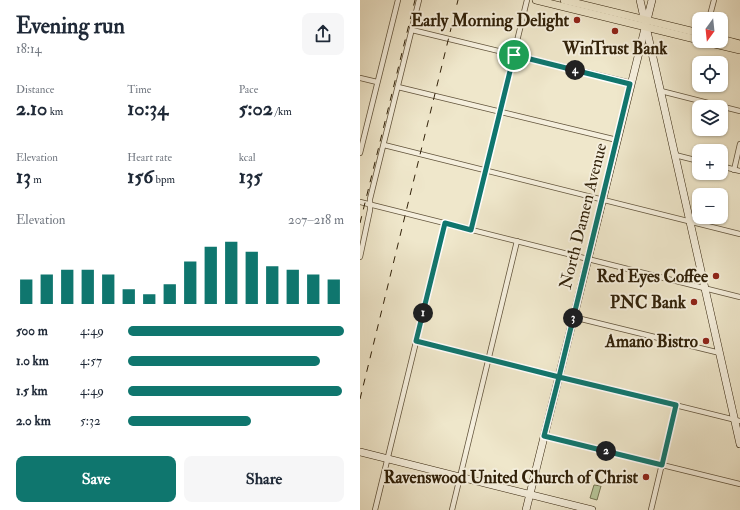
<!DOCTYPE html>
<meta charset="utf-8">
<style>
body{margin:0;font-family:"IM FELL Double Pica",serif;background:#f6f6f7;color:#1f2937;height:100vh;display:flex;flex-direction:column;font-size:15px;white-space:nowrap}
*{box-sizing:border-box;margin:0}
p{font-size:13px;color:#747a83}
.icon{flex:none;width:22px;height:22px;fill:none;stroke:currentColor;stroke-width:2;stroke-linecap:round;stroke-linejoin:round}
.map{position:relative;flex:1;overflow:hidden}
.drawer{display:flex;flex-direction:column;background:#fff;width:360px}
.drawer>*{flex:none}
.needle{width:26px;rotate:195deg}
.controls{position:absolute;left:332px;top:12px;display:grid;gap:8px}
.controls a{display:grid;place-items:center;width:36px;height:36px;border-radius:8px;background:#fff;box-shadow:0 1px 3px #0004;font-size:20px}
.pin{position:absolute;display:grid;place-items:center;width:34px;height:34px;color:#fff;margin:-17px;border:2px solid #fff;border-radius:50%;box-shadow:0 1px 4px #0007}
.km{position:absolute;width:20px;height:20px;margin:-10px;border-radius:50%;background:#222;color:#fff;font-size:11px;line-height:20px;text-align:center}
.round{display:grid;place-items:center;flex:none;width:42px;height:42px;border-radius:8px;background:#f6f6f7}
.summary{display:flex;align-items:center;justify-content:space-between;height:68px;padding:0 16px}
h1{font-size:22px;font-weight:800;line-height:30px}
.figures{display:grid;grid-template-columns:repeat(3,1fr);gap:6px;height:68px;padding:4px 16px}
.figures div{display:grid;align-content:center}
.figures b{font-size:20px;font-weight:800}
.figures small{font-size:11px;font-weight:400}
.figures p{font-size:11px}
.chart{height:112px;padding:8px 16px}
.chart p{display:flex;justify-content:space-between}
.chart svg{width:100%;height:72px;margin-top:4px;stroke:#0f766e;stroke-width:6}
.action{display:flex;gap:8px;margin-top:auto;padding:8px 16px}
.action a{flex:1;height:46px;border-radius:8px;background:#0f766e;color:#fff;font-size:16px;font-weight:800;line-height:46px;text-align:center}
.action a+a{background:#f6f6f7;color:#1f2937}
ul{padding:0 16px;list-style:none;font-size:13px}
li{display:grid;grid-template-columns:64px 48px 1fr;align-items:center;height:30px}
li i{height:10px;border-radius:5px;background:#0f766e}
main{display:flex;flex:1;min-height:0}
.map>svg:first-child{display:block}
.green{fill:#b7c699;stroke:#747451}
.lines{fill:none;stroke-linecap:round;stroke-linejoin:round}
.street-casing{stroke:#60523a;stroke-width:6}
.secondary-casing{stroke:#312109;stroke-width:8}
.primary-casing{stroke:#312109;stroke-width:8}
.street{stroke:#f5efdd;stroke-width:4.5}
.secondary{stroke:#f5efdd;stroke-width:7}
.primary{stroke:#efe7cb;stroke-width:7}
.rail{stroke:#312109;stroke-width:1;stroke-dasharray:7 7;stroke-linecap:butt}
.route-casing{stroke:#fff;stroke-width:8}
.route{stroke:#0f766e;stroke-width:5}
.poi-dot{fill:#8f2418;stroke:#f5efdd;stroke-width:1.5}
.labels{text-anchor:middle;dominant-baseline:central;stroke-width:4;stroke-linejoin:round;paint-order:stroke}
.poi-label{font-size:17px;font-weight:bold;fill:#312109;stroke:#f5efdd;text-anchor:end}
.street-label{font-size:17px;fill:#312109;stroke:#f5efdd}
</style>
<main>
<section class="drawer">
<div class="summary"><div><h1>Evening run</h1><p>18:14</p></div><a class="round"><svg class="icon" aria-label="share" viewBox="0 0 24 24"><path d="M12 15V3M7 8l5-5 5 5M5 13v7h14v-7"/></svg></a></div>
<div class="figures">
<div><p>Distance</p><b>2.10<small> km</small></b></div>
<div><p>Time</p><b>10:34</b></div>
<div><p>Pace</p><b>5:02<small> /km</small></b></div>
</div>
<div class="figures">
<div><p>Elevation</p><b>13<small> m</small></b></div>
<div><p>Heart rate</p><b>156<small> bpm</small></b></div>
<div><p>kcal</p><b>135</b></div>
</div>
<div class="chart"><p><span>Elevation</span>207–218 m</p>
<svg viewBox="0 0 160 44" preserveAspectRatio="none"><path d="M5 44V29M15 44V26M25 44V23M35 44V23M45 44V26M55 44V35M65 44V38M75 44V32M85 44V18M95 44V9M105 44V6M115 44V12M125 44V21M135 44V23M145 44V26M155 44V29"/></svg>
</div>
<ul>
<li><b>500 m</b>4:49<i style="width:100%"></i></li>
<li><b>1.0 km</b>4:57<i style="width:89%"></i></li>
<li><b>1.5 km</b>4:49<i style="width:99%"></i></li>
<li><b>2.0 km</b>5:32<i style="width:57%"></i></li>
</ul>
<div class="action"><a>Save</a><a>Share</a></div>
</section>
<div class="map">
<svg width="380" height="510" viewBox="0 0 380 510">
<rect width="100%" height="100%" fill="#efe7cb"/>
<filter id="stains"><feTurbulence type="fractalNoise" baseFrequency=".005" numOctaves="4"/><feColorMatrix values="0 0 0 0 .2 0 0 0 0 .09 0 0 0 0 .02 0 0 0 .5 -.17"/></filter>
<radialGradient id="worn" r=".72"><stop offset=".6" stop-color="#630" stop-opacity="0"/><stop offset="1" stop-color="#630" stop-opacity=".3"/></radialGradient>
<!-- green -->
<path class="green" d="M234 485 241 486 237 500 230 498Z"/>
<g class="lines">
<!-- street casing -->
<g class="street-casing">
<g id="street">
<path d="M349 19 354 0"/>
<path d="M52 30 271 83"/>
<path d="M0 78 17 82"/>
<path d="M38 87 257 140"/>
<path d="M301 91 380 111"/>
<path d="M24 145 380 234"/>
<path d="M0 153 38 0"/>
<path d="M315 155 339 161"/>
<path d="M361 166 380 171"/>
<path d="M374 170 380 144"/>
<path d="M0 202 380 297"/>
<path d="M111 230 167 0"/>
<path d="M0 257 10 210V199L59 0"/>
<path d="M213 317 360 353"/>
<path d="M56 341 380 421"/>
<path d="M184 436 380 484"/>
<path d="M15 510 85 223"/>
<path d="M92 510 157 241"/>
<path d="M291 510 316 405"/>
</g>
</g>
<!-- secondary casing -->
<g class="secondary-casing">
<g id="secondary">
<path d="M280 0 380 444"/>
<path d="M0 452 232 510"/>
<path d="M166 510 292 0"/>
</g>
</g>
<!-- primary casing -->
<g class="primary-casing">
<g id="primary">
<path d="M176 0 339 40"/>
<path d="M204 0 339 33"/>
<path d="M361 39 380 44"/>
<path d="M342 41 380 50"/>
</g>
</g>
<!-- street -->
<use href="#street" class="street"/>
<!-- secondary -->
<use href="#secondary" class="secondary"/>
<!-- primary -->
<use href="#primary" class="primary"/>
<!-- rail -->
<g class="rail">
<path d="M0 223 55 0"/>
<path d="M0 399 98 0"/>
</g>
</g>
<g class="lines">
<!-- route casing -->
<g class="route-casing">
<path id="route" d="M154 55 111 230 85 223 56 341 199 377 184 436 302 465 316 405 199 377 270 84 154 55"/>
</g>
<!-- route -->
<use href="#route" class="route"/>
</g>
<!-- markers -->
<g class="poi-dot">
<circle cx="217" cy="20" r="4"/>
<circle cx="255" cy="31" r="4"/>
<circle cx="356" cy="276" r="4"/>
<circle cx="334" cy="302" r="4"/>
<circle cx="346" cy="341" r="4"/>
<circle cx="286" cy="477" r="4"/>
</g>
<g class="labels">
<!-- poi labels -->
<g class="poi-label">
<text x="209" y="20">Early Morning Delight</text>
<text x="255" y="48" text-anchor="middle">WinTrust Bank</text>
<text x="348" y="276">Red Eyes Coffee</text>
<text x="326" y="302">PNC Bank</text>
<text x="338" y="341">Amano Bistro</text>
<text x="278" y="477">Ravenswood United Church of Christ</text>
</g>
<!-- street labels -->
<g class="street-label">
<text transform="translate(223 216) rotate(-76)">North Damen Avenue</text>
</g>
</g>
<rect width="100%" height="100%" filter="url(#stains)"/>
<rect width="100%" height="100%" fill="url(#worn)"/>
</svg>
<div class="controls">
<a><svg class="needle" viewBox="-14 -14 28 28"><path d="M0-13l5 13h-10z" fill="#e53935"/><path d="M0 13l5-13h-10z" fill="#747a83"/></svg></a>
<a><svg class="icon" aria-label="locate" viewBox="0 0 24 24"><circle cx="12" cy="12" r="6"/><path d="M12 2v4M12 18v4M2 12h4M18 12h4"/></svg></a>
<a><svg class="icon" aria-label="layers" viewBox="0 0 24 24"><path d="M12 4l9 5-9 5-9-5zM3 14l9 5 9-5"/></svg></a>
<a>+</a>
<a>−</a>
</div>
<div class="pin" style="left:154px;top:55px;background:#1e9e55"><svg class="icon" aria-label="arrive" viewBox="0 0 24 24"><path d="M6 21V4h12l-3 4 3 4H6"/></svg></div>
<b class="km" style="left:63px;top:313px">1</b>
<b class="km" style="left:246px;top:451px">2</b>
<b class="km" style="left:213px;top:318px">3</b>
<b class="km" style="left:215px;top:70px">4</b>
</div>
</main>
